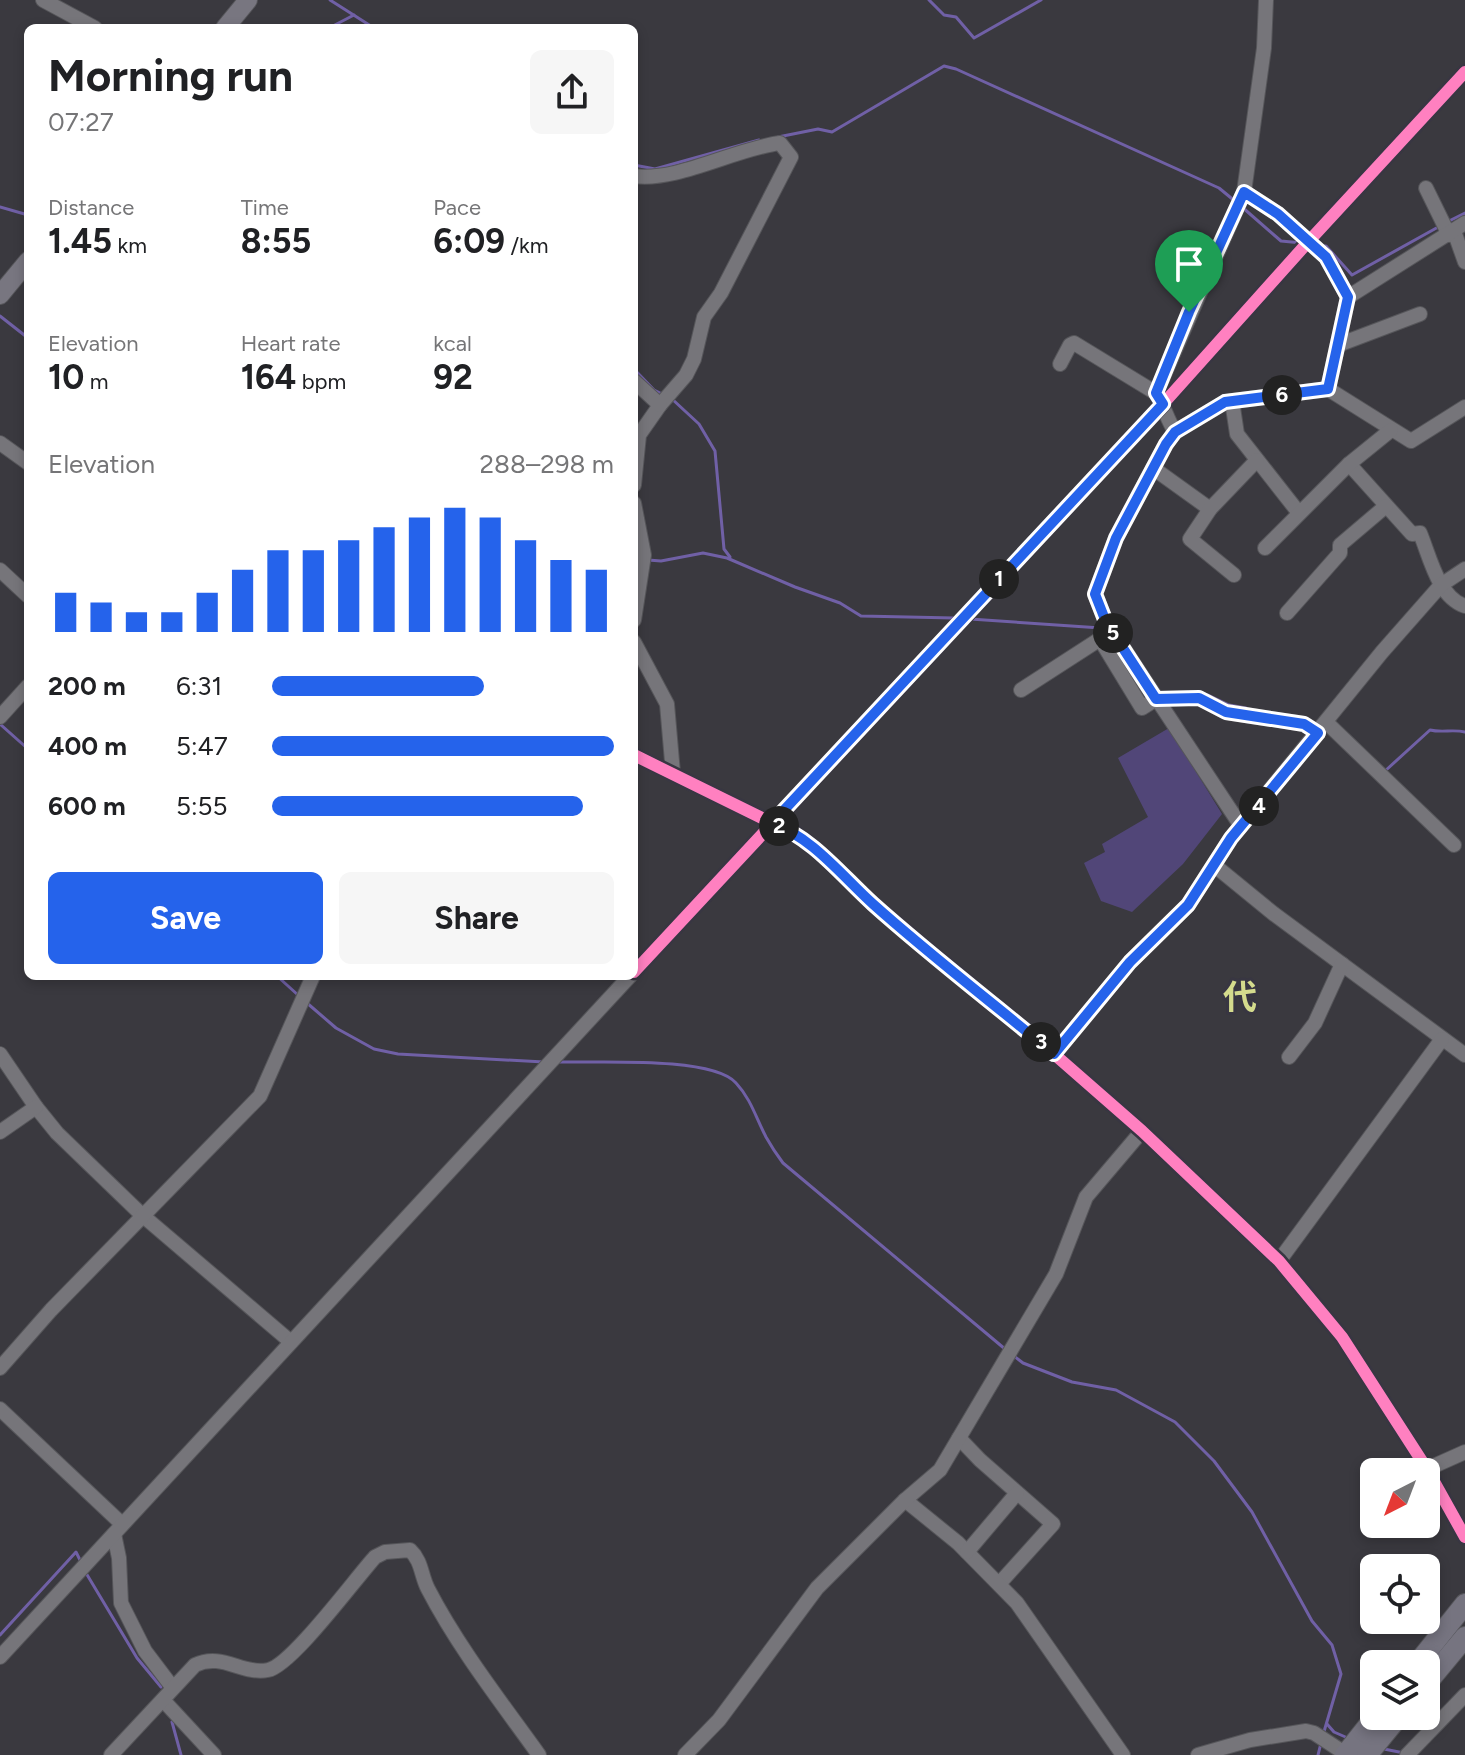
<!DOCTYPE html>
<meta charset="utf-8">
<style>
body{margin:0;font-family:Figtree,"Noto Sans JP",sans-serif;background:#f6f6f6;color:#202124;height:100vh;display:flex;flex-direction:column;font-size:30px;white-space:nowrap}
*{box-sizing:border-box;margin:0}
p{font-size:26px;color:#757577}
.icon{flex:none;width:44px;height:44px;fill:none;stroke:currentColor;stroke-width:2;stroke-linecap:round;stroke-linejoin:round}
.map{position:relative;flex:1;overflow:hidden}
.drawer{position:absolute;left:24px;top:24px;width:614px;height:956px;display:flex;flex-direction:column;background:#fff;border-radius:12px;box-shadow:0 4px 12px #0003}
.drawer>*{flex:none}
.needle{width:52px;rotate:222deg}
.tools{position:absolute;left:1360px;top:1458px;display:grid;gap:16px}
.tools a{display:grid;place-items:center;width:80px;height:80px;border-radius:12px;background:#fff;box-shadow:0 4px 12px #0003;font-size:40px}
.pin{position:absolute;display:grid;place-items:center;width:68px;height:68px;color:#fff;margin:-82px -34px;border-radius:50% 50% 50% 0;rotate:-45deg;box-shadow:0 0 8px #0007}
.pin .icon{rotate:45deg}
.km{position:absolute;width:40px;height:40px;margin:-20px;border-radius:50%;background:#222;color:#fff;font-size:22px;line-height:40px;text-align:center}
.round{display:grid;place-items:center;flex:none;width:84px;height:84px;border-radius:12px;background:#f6f6f6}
.overview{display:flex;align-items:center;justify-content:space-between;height:136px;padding:0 24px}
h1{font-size:44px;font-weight:700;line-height:60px}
.metrics{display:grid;grid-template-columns:repeat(3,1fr);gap:12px;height:136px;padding:8px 24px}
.metrics div{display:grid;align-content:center}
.metrics b{font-size:34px;font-weight:700}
.metrics small{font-size:22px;font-weight:400}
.metrics p{font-size:22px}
.chart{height:224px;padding:16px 24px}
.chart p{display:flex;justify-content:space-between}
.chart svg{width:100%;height:144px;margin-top:8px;stroke:#2563eb;stroke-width:6}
.button{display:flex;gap:16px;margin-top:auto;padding:16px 24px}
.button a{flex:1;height:92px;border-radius:12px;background:#2563eb;color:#fff;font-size:32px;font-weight:700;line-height:92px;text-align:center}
.button a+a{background:#f6f6f6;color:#202124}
ul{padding:0 24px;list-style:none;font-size:26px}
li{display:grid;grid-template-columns:128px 96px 1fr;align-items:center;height:60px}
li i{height:20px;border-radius:10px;background:#2563eb}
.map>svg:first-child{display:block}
.green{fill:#514678}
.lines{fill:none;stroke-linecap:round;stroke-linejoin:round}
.stream{stroke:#7060a6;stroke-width:3}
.minor-casing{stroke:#56565a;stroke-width:16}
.major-casing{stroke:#56565a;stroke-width:20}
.highway-casing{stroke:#56565a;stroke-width:22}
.minor{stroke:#76757a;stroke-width:14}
.major{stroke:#787680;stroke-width:18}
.highway{stroke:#767480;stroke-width:20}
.cycleway-casing{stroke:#383642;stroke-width:17}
.cycleway{stroke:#ff80c0;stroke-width:12}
.route-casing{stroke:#fff;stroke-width:16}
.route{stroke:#2563eb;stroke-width:10}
.labels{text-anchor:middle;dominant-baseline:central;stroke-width:6;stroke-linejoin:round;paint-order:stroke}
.quarter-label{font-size:34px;font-weight:bold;fill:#d4db8d;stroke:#383642}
</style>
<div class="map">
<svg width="1465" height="1755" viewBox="0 0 1465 1755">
<rect width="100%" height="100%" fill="#3a393f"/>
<!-- green -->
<path class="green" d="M1169 728 1222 814 1183 864 1132 912 1101 901 1084 863 1105 852 1102 844 1148 817 1118 758Z"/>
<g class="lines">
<!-- stream -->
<g class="stream">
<path d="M330 0 374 28"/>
<path d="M929 0 944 15 956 17 974 38 1041 0"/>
<path d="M329 28 354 15"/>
<path d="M778 137 818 129 832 132 944 66 956 69 1219 188 1236 202"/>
<path d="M634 165 655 169 759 140"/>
<path d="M0 207 28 215"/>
<path d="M1242 207 1281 241 1302 243"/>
<path d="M1447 222 1465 213"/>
<path d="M1321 246H1326L1352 275 1440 226"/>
<path d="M0 316 28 338"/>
<path d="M634 369 654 390 662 394"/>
<path d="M672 399 699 424 715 451 724 549 730 557"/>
<path d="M648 560 661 561 703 553 727 558 795 587 840 603 861 616 954 618"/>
<path d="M970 619 1101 628 1111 642"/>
<path d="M1208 695 1229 705 1246 708"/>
<path d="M0 724 28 749"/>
<path d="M1385 771 1430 730C1442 733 1453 729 1465 732"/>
<path d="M277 976 298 995"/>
<path d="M307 1003 336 1028 374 1049 398 1054 544 1062"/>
<path d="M559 1062C597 1063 712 1056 736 1083 751 1099 756 1118 766 1137 771 1146 777 1155 783 1163L1005 1349"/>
<path d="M1014 1356 1023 1363 1072 1382 1116 1390 1175 1422 1214 1461 1252 1512 1312 1621 1332 1645 1341 1674 1323 1735"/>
<path d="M86 1573 137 1658 161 1687"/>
<path d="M0 1635 76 1552 81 1562"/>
<path d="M172 1722 181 1755"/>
<path d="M1327 1724 1334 1732 1350 1739"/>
<path d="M1384 1749 1404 1753"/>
<path d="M1318 1755 1321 1743"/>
</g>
<!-- minor casing -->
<g class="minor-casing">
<g id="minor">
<path d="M43 0 95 28"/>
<path d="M634 176C677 182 734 149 780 143L791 157 721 293 704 317 694 359 686 375 660 405 639 435 634 485"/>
<path d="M1426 188 1449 235"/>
<path d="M1244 192 1278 214 1326 257 1348 297 1328 389 1411 441 1465 407"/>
<path d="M1454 231 1465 262"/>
<path d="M1348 297 1465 223"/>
<path d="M1338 345 1420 314"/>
<path d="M1060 364 1070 345 1074 343 1156 393"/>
<path d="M634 381 660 405"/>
<path d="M1232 401 1237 434 1299 513"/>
<path d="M1175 432 1225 402 1328 389"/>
<path d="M0 443 28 463"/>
<path d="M1349 464 1412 534 1420 533C1430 557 1438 597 1465 606"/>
<path d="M1153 468 1210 509"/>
<path d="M634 503 644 555 634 620"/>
<path d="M1265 548 1349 464 1391 430"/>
<path d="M0 570 28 596"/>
<path d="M1234 575 1190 539 1210 509 1257 460"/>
<path d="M1287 613 1340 553V545L1386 506"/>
<path d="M634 642 667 704 673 773"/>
<path d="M1021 690 1100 639 1142 708 1156 699 1199 698 1226 712 1304 724 1318 733"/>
<path d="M0 717 28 686"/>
<path d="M1326 722 1454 845"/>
<path d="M634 755 772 823 791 830 819 852 874 905 1054 1054 1142 1131 1279 1261 1342 1337 1427 1469 1465 1537"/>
<path d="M1241 826 1106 622 1095 594 1116 538 1166 444 1175 432C1167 419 1164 406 1156 393L1244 192 1264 48 1266 0"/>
<path d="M1214 865 1274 914 1465 1055"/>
<path d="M634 972 1163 404 1309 241 1465 72"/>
<path d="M0 1054 36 1107 57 1133 142 1215 291 1342"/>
<path d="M1054 1054 1130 962 1188 905 1231 838 1382 652 1441 585 1465 569"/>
<path d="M1289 1057 1315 1023 1342 964"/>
<path d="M0 1132 36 1107"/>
<path d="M1279 1261 1442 1039"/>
<path d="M0 1368 51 1310 260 1096 313 976"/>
<path d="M0 1409 122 1524"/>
<path d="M959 1438 980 1460 1053 1524 999 1584"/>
<path d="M1427 1469 1465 1452"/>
<path d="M905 1500 958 1543 1017 1603 1123 1755"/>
<path d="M114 1534 119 1558 121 1603 145 1651 173 1688"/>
<path d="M967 1552 1017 1493"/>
<path d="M0 1657 630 976"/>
<path d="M163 1700 214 1755"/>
<path d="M111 1755 195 1665C222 1652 242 1675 268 1670 291 1666 355 1579 375 1557L385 1552 410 1550C422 1561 421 1576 428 1589 458 1647 501 1702 539 1755"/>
<path d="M685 1755 719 1720 817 1588 905 1500 940 1470 1056 1274 1086 1197 1142 1131"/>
<path d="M1198 1755 1250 1740 1306 1731 1314 1733 1346 1754"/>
<path d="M1407 1755 1465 1695"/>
</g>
</g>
<!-- major casing -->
<g class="major-casing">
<g id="major">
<path d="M225 28 248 0"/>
<path d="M0 295 28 261"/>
</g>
</g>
<!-- highway casing -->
<g class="highway-casing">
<g id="highway">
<path d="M1417 1664 1465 1604"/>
<path d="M1426 1684 1465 1637"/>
<path d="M1345 1755 1376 1716"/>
<path d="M1367 1755 1399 1716"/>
</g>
</g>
<!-- minor -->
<use href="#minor" class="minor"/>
<!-- major -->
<use href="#major" class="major"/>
<!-- highway -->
<use href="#highway" class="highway"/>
<!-- cycleway casing -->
<g class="cycleway-casing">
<g id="cycleway">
<path d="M634 755 772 823 791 830 819 852 874 905 1054 1054 1142 1131 1279 1261 1342 1337 1427 1469 1465 1537"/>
<path d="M634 972 1163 404 1309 241 1465 72"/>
</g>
</g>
<!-- cycleway -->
<use href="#cycleway" class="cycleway"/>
</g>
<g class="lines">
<!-- route casing -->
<g class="route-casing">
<path id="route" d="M1244 192 1278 214 1326 257 1348 297 1328 389 1225 402 1175 432 1166 444 1116 538 1095 594 1106 622 1156 699 1199 698 1226 712 1304 724 1318 733 1231 838 1188 905 1130 962 1054 1054C994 1004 931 956 873 904 841 875 813 838 772 823L1163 404 1156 393 1189 312Z"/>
</g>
<!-- route -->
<use href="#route" class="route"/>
</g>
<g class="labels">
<!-- quarter labels -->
<g class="quarter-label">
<text x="1240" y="997">代</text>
</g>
</g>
</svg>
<div class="tools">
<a><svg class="needle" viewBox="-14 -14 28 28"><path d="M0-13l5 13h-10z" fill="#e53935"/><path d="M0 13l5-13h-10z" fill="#757577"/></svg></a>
<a><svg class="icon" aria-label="locate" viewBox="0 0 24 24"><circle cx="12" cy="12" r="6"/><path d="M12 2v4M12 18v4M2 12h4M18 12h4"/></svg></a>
<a><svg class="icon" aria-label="layers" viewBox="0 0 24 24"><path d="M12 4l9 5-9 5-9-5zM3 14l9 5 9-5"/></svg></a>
</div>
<div class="pin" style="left:1189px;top:312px;background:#1e9e55"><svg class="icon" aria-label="arrive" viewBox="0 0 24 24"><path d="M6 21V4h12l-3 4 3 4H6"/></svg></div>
<b class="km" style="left:999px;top:579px">1</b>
<b class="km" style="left:779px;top:826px">2</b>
<b class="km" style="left:1041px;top:1042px">3</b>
<b class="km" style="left:1259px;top:806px">4</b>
<b class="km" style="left:1113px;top:633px">5</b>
<b class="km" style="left:1282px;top:395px">6</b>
<section class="drawer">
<div class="overview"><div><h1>Morning run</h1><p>07:27</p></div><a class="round"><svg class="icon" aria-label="share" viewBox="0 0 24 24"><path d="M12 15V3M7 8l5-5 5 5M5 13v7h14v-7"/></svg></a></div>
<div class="metrics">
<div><p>Distance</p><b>1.45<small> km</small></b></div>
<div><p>Time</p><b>8:55</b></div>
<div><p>Pace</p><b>6:09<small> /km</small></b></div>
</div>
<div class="metrics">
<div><p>Elevation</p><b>10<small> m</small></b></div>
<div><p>Heart rate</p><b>164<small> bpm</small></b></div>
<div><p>kcal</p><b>92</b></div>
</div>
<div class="chart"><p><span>Elevation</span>288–298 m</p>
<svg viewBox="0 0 160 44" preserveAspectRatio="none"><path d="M5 44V32M15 44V35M25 44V38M35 44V38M45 44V32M55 44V25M65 44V19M75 44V19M85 44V16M95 44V12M105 44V9M115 44V6M125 44V9M135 44V16M145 44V22M155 44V25"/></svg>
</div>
<ul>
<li><b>200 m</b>6:31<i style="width:62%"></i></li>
<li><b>400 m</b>5:47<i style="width:100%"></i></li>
<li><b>600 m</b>5:55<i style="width:91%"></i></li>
</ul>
<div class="button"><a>Save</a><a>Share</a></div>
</section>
</div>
